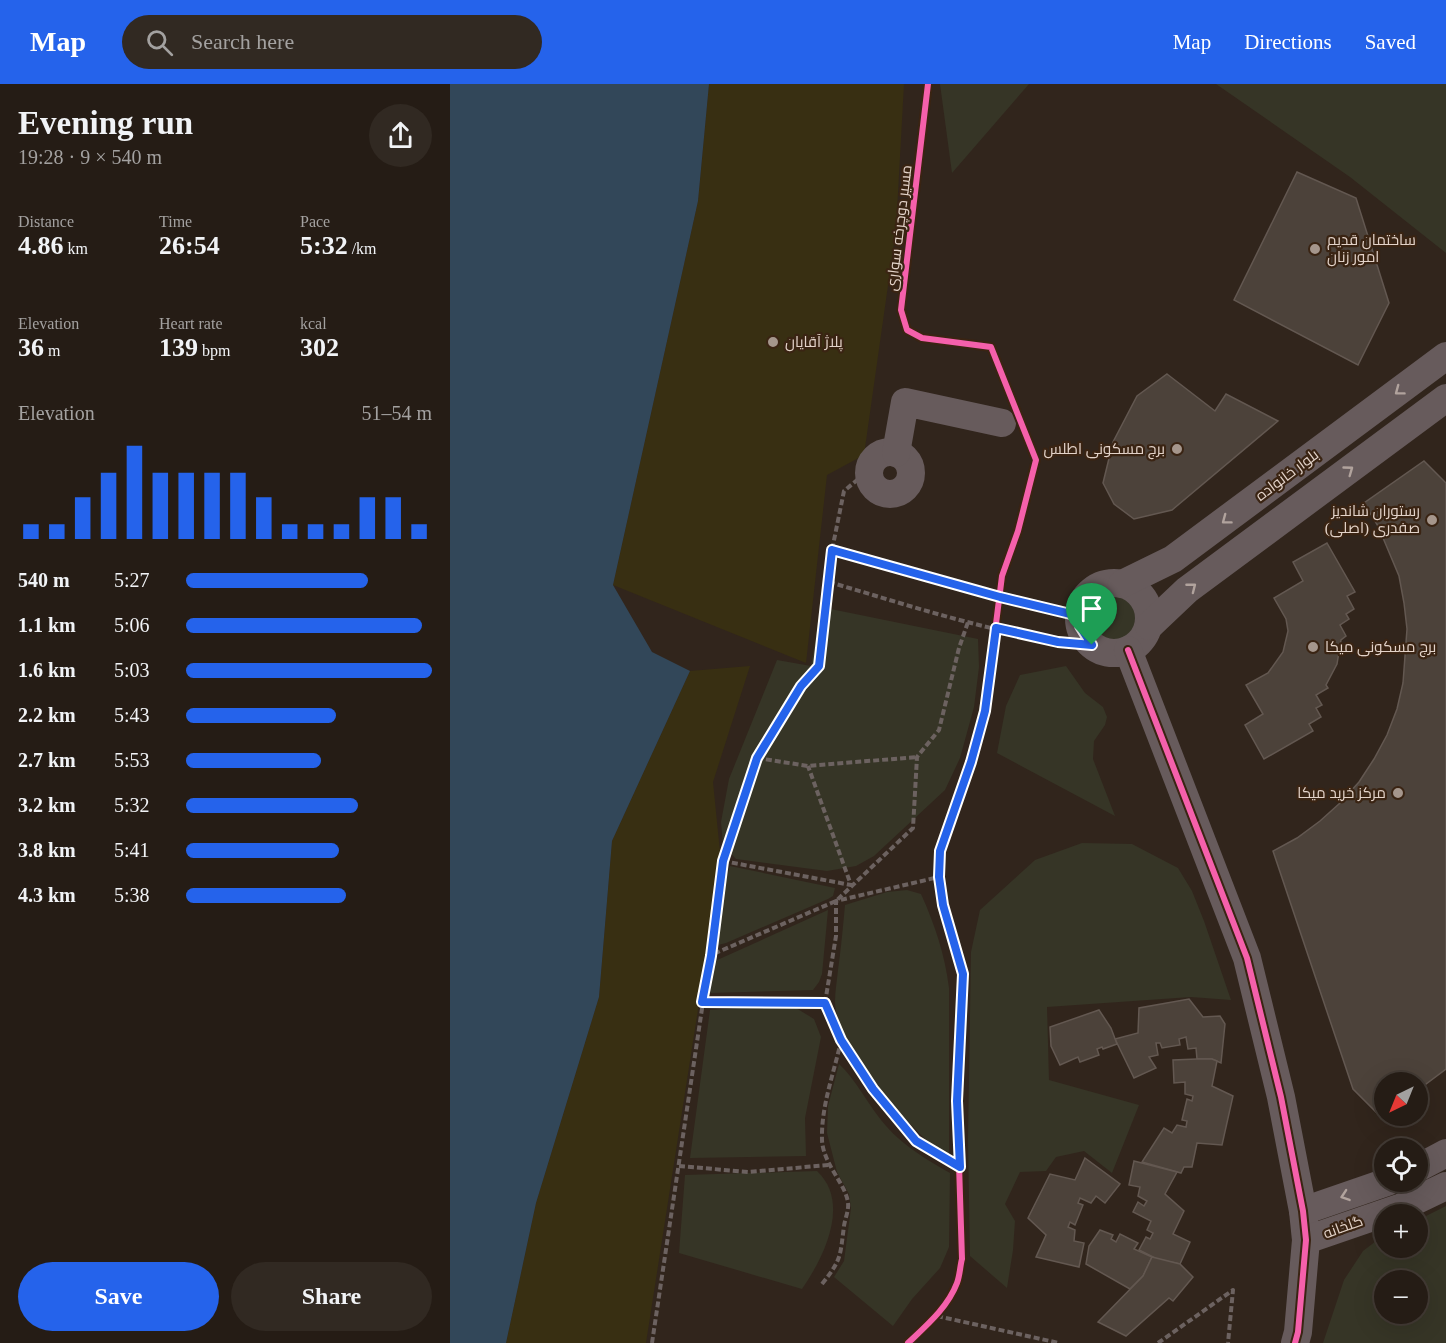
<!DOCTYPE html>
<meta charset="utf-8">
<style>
body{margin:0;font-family:"Times New Roman",Cairo,serif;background:#312922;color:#f1f3f6;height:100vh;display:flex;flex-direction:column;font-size:22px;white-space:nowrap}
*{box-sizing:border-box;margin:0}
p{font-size:20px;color:#a3a1a0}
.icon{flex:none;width:33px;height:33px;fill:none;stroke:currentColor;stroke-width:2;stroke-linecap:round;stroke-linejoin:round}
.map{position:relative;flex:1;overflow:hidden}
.panel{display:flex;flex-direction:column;background:#251c15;width:450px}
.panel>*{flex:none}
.needle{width:39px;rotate:223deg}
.tools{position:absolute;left:924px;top:988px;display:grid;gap:12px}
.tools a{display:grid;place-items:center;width:54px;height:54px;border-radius:50%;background:#251c15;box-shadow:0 6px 24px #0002,0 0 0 2px #423a34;font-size:30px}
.pin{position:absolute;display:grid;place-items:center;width:51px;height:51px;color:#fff;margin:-62px -26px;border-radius:50% 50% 50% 0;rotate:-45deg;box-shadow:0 0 6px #0007}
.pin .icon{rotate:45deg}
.round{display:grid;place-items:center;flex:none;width:63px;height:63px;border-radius:32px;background:#312922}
.summary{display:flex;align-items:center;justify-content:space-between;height:102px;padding:0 18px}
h1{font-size:33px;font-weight:700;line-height:45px}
.metrics{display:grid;grid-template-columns:repeat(3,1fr);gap:9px;height:102px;padding:6px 18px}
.metrics div{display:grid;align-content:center}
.metrics b{font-size:26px;font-weight:700}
.metrics small{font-size:16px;font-weight:400}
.metrics p{font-size:16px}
.chart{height:168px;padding:12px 18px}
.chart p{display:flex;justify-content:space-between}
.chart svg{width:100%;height:108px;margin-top:6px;stroke:#2563eb;stroke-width:6}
.cta{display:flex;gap:12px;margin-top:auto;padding:12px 18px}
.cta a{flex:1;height:69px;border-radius:36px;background:#2563eb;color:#fff;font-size:24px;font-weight:700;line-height:69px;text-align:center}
.cta a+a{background:#312922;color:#f1f3f6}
ul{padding:0 18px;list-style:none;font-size:20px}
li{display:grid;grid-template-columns:96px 72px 1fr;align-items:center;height:45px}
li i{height:15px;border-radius:8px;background:#2563eb}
header{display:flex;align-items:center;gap:36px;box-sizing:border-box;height:84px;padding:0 30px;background:#2563eb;color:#fff}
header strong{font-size:28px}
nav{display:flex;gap:33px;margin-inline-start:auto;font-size:21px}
.search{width:420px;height:54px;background:#312922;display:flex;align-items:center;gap:15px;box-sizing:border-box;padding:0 21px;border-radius:33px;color:#a3a1a0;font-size:22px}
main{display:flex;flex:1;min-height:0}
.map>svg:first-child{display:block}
.green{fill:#363526;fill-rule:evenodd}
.sand{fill:#382f12}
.water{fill:#324759}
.building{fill:#4c423a;stroke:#635851;stroke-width:1.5}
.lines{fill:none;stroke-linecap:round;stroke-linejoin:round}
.path{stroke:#6c6260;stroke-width:4;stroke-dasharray:6 3;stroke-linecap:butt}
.minor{stroke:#675b5c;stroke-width:28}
.cycleway-casing{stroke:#3a2413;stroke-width:10}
.cycleway{stroke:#f560ab;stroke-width:6}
.oneway{stroke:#b1a39d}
.route-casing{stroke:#fff;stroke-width:12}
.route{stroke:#2563eb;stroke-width:8}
.poi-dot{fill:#a5968c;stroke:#3a2413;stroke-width:2}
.labels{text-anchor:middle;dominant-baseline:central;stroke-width:4.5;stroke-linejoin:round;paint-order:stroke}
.street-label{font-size:15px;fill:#e3d3c9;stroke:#3a2413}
.poi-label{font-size:15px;fill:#e3d3c9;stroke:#3a2413;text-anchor:start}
</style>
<header>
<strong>Map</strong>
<div class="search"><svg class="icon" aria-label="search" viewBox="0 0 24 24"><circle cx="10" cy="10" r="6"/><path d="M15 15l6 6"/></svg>Search here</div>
<nav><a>Map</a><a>Directions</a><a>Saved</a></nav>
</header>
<main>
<section class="panel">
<div class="summary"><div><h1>Evening run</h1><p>19:28 · 9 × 540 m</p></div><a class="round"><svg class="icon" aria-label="share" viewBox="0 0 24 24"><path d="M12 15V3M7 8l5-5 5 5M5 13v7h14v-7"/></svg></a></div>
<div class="metrics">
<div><p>Distance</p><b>4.86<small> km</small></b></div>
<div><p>Time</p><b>26:54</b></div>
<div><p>Pace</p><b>5:32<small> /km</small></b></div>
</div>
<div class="metrics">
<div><p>Elevation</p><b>36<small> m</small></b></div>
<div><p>Heart rate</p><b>139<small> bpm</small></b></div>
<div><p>kcal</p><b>302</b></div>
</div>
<div class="chart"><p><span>Elevation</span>51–54 m</p>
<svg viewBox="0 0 160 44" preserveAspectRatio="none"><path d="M5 44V38M15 44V38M25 44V27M35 44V17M45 44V6M55 44V17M65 44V17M75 44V17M85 44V17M95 44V27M105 44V38M115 44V38M125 44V38M135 44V27M145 44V27M155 44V38"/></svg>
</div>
<ul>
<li><b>540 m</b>5:27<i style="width:74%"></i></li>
<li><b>1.1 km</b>5:06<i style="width:96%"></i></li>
<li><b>1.6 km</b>5:03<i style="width:100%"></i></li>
<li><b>2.2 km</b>5:43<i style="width:61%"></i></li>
<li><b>2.7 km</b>5:53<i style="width:55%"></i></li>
<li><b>3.2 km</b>5:32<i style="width:70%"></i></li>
<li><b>3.8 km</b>5:41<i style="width:62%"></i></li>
<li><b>4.3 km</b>5:38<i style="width:65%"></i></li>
</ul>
<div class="cta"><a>Save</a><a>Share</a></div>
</section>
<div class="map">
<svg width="996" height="1259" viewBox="0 0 996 1259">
<rect width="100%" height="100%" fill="#31251c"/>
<!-- green -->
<g class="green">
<path d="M490 0H579L502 89Z"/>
<path d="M766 0H996V169L900 93Z"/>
<circle cx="665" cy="533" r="25"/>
<path d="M371 523 528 555 529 583 524 623 510 674 495 706 424 772 406 782 377 787 286 775 273 761 271 738 279 695 327 576 361 582Z"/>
<path d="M616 582 635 609 653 623 657 633 655 641 644 657 643 675 665 732 547 669 556 622 570 591Z"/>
<path d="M632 759 682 760 728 784 742 807 754 837 781 916 741 913 597 923 599 996 689 1021 662 1089 634 1067 606 1073 596 1087 570 1088 555 1120 565 1137 563 1166 557 1204 520 1172 518 1056 521 868 530 826 585 776Z"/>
<path d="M280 782 385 804 383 812 378 815 276 859 268 861 267 855 273 808Z"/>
<path d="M457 806 471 810C485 841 495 871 499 904V1075C462 1048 386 964 385 918 385 907 387 896 388 886 391 864 393 843 395 821L437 808Z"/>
<path d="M378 826 372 890 369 898 363 906 259 909 265 877Z"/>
<path d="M304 923 346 924 364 935 371 953 355 1034 356 1072 240 1074 260 926Z"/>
<path d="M389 980C405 995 415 1015 428 1032 447 1058 472 1073 500 1089L499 1163 490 1184 462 1215 443 1242 384 1193 394 1177 401 1124 399 1110 387 1088 377 1049 378 1022Z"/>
<path d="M367 1087C401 1119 374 1173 352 1205L229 1169 235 1091Z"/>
<path d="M996 1122V1259H873L894 1196 913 1167 934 1151V1164H968V1136ZM934 1197H968V1230H934Z"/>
</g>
<!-- sand -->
<g class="sand">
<path d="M259 0H454L446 145 414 371 377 391 356 579 163 501 248 117Z"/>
<path d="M300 582 263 698 271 778 196 1259H56L86 1119 149 913 162 757 240 587Z"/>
</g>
<!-- water -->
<path class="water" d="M0 0H259L248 117 163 501 202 568 240 587 162 757 149 913 86 1119 56 1259H0Z"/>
<!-- building -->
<g class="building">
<path d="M847 88 906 114 939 219 908 281 784 216Z"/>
<path d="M717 290 765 327 776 310 828 337 722 426 684 435 664 420 653 399 663 358 687 312Z"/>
<path d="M974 377 996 399V985L968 1006V999H934V1031L931 1033 903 1005 823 767 847 754 870 737 890 719 909 698 924 675 937 651 947 625 953 599 957 545 954 519 949 492 928 442 914 419Z"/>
<path d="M877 459 905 508 897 512 904 525 896 530 899 535 890 541 896 552 891 556 887 580 876 601 878 604 866 611 872 621 866 624 871 633 859 640 863 647 814 675 795 641 813 630 796 601 818 589 833 568 838 547 836 535 824 514 853 497 843 478Z"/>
<path d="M739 915 753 933 770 932 775 940 771 979 762 975H747L746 964 738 965 736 953 729 955 730 961 712 964 710 959H706L708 971 699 973 706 984 684 994 665 955 688 949 689 924Z"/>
<path d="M649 926 661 944 667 960 653 965 652 963 647 965 649 971 630 978 628 973 610 981 601 962 600 943Z"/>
<path d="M747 975H762L767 977 762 1002 783 1012 772 1061 747 1059 742 1083H734L731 1089 692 1078 714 1044 722 1049 727 1041 736 1043 737 1037 732 1036 737 1015 742 1017 743 1012 735 1010V998L724 999 723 976Z"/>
<path d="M635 1074 670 1100 655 1119 646 1112 641 1119 630 1114 628 1119 633 1121 625 1141 620 1138 618 1143 625 1146 624 1157 634 1159 629 1183 586 1173 596 1151 578 1134 600 1090 625 1096Z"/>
<path d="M684 1077 727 1088 715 1110 734 1127 723 1150 740 1158 730 1180 707 1175 689 1166 696 1153 700 1155 703 1149 697 1146 701 1137 683 1128 688 1118 694 1122 697 1117 688 1112 690 1103 679 1101Z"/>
<path d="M650 1146 663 1151 661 1155 666 1158 670 1150 688 1159 684 1165 702 1173 693 1192 680 1205 636 1180 639 1162Z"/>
<path d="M702 1173 730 1180 743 1193 723 1217 719 1214 676 1252 648 1238 693 1192Z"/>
</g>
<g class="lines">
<!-- path -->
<g class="path">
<path d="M382 466 550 512 629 532"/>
<path d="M379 498C465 523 552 553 642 561"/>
<path d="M307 674 358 682 467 673"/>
<path d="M273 777 401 801 358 682"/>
<path d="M261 871 273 777 307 674 351 602 369 582 382 466 394 407 419 386"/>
<path d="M253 918 375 919 391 956 423 1005 466 1057 510 1083"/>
<path d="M375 919 386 852V817L489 793"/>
<path d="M229 1082 298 1088 379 1081"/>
<path d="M372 1200C392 1175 390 1172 394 1142 395 1135 399 1126 398 1119 396 1100 373 1080 372 1056 371 1022 384 989 391 957"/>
<path d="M487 1232 609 1259"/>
<path d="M202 1259 253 918 261 871 386 817 463 744 467 673 489 646 509 564 518 538"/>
<path d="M708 1259 783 1206 778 1259"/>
</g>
<!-- minor -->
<g class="minor">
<circle cx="440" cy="389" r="21"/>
<path d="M446 369 455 318 552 339"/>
<circle cx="664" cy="534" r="35"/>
<path d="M672 500 723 475 996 272"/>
<path d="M699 542 737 506 996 314"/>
<path d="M678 566 797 874 831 1013 853 1127 856 1156 848 1248 845 1259"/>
<path d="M968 1084 996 1069"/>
<path d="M853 1127 937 1098"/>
<path d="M856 1156 952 1123 996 1102"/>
</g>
<!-- cycleway casing -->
<g class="cycleway-casing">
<g id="cycleway">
<path d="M678 566 797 874 831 1013 853 1127 856 1156 848 1248 845 1259"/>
<path d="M458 1259C477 1241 498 1223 507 1199 510 1191 510 1182 512 1175L507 1017 513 890 493 821 489 793 490 767 521 678 535 627 552 492 568 447 586 376 541 263 472 254 457 246 451 226 478 0"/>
</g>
</g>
<!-- cycleway -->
<use href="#cycleway" class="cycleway"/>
</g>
<!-- one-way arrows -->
<defs><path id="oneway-chevron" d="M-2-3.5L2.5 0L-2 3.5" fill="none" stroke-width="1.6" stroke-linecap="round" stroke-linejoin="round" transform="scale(1.5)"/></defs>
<g class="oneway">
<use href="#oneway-chevron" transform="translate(949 307) rotate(143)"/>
<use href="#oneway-chevron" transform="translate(899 386) rotate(-36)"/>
<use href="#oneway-chevron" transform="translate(776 436) rotate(143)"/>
<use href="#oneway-chevron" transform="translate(742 503) rotate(-38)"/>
<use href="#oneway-chevron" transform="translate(895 1112) rotate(161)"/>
</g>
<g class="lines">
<!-- route casing -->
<g class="route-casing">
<path id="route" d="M382 466 550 513 629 532 630 542 642 561 608 558 546 544 535 627 521 678 490 767 489 793 493 821 513 890 507 1017 510 1083 466 1057 423 1005 391 956 375 919 252 918 261 872 273 777 307 674 351 602 369 582Z"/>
</g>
<!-- route -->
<use href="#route" class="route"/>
</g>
<!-- markers -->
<g class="poi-dot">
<circle cx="865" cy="165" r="6"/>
<circle cx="323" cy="258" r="6"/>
<circle cx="727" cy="365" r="6"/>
<circle cx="982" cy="436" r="6"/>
<circle cx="863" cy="563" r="6"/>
<circle cx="948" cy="709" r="6"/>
</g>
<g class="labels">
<!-- street labels -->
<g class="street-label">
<text transform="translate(449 144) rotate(-83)">مسیر دوچرخه سواری</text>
<text transform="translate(837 391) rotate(-37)">بلوار خانواده</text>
<text transform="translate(893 1143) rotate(-20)">گلخانه</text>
</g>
<!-- poi labels -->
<g class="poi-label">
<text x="877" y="156">ساختمان قدیم<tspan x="877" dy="17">امور زنان</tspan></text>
<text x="335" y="258">پلاژ آقایان</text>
<text x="715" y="365" text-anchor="end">برج مسکونی اطلس</text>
<text x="970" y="427" text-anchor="end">رستوران شاندیز<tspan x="970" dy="17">صفدری (اصلی)</tspan></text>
<text x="875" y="563">برج مسکونی میکا</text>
<text x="936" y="709" text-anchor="end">مرکز خرید میکا</text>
</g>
</g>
</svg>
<div class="tools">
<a><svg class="needle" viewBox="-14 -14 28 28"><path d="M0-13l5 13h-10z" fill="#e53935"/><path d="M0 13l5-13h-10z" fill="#a3a1a0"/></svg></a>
<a><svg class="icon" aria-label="locate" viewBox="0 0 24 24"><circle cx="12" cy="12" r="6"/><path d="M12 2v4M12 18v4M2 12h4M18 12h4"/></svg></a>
<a>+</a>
<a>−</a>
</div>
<div class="pin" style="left:642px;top:561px;background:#1e9e55"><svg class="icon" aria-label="arrive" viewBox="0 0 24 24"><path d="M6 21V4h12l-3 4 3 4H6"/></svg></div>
</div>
</main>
